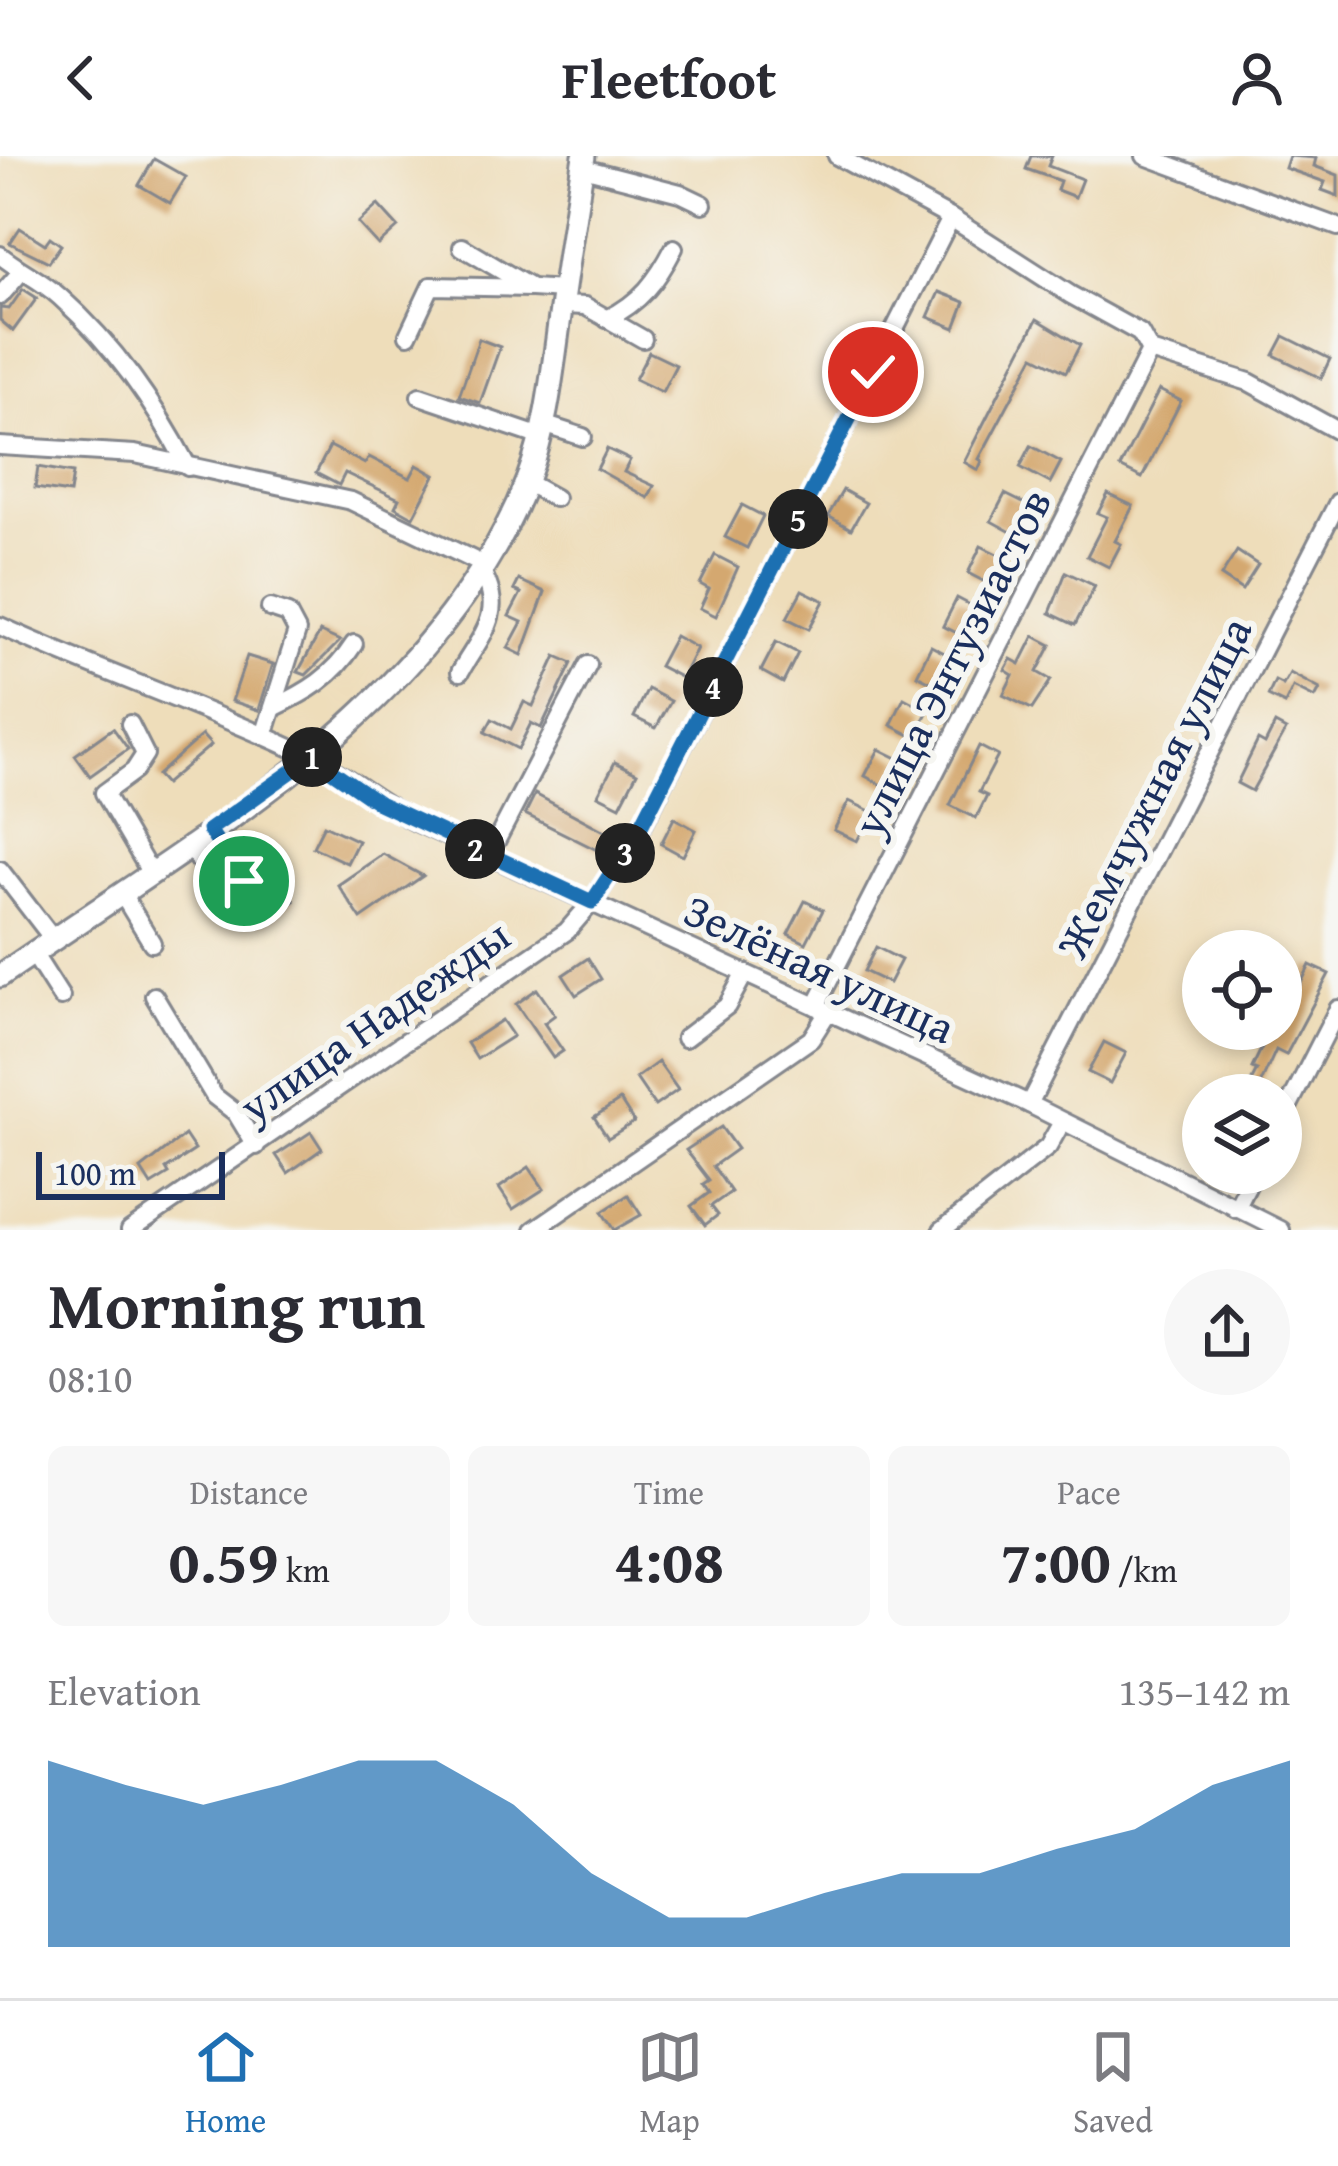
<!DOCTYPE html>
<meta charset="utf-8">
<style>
body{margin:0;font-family:"Gentium Book Plus",serif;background:#f7f7f7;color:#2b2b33;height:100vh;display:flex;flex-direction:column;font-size:45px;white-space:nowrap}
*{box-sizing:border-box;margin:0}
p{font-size:39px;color:#7c7c81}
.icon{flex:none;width:66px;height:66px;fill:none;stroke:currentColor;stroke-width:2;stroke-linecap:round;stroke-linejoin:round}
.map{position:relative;height:1074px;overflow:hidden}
.details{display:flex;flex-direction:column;background:#fff;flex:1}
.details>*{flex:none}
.controls{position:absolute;left:1182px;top:774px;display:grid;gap:24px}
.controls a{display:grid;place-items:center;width:120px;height:120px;border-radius:50%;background:#fff;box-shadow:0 6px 18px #0003;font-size:60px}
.scale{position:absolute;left:36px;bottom:30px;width:189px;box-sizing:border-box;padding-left:12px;border:6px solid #1b2f5e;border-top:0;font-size:33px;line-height:42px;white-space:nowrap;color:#1b2f5e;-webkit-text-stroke:9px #f6f6f2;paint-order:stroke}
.pin{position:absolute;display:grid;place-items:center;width:102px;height:102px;color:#fff;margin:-51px;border:6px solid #fff;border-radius:50%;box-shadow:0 3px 12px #0007}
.km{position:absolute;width:60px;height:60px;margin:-30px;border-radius:50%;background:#222;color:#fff;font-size:33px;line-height:60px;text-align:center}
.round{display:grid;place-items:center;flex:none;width:126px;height:126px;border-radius:63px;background:#f7f7f7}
.overview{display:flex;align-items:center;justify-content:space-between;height:204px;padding:0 48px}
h1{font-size:66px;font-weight:800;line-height:90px}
.stats{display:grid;grid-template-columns:repeat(3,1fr);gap:18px;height:204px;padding:12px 48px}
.stats div{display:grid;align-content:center;border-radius:18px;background:#f7f7f7;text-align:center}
.stats b{font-size:60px;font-weight:800}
.stats small{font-size:33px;font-weight:400}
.stats p{font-size:33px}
.chart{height:336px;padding:24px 48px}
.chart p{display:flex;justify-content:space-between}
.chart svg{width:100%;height:216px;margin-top:12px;fill:#1f6fb2;opacity:.7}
header{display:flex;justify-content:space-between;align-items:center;height:156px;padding:0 48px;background:#fff;font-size:54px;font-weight:800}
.dock{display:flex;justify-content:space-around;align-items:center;height:168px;border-top:3px solid #e1e1e2;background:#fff;font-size:33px;color:#7c7c81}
.dock a{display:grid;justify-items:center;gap:6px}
.dock .on{color:#1f6fb2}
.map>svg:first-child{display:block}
.building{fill:#d4a86f}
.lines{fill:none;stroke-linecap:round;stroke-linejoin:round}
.minor-casing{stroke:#84868c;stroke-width:22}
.major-casing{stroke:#84868c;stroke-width:27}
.minor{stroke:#fff;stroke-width:16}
.major{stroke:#fff;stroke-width:21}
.route-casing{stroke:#fff;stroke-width:24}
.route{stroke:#1f6fb2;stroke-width:15}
.labels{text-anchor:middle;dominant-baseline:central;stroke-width:12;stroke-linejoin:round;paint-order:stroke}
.street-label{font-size:45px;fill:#1b2f5e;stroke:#f6f6f2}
</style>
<header><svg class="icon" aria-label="back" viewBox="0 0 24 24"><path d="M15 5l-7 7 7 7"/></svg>Fleetfoot<svg class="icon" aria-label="person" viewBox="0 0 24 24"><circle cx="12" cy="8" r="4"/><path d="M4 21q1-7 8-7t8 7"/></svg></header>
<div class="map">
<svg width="1338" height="1074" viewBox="0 0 1338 1074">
<rect width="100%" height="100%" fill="#f6f6f2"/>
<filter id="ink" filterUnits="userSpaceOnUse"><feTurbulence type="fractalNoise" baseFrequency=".00833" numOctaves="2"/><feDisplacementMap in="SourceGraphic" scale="24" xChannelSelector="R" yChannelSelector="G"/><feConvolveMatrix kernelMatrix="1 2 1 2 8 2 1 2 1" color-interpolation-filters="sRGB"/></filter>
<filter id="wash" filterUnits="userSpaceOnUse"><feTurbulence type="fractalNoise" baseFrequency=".004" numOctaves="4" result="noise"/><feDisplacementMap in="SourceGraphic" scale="48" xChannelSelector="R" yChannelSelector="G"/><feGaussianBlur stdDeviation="2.7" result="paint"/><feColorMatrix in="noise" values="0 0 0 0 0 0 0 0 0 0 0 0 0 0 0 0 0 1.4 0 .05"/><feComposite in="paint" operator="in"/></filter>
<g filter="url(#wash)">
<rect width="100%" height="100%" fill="#eeddba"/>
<g id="blocks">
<!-- building -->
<g class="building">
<path d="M1031 0H1052L1048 10 1082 23 1075 41 1057 34 1060 25 1026 13Z"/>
<path d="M1289 0 1316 2 1314 10 1338 19V40L1322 34 1325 26 1285 12Z"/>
<path d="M154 3 186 21 170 47 139 29Z"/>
<path d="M378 49 398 71 378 89 358 67Z"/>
<path d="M20 72 45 88 50 81 61 89 49 106 10 87Z"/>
<path d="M23 133 37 142 13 175 0 164V152L9 153Z"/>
<path d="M939 136 965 146 955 172 928 161Z"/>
<path d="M1037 163 1080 189 1066 216 1034 200 979 303 982 305 978 314 964 306Z"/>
<path d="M1284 180 1330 203 1321 222 1274 199Z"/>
<path d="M479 183 500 191 480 247 459 240Z"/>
<path d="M649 196 676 209 662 236 635 223Z"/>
<path d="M1159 234 1181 245 1142 322 1120 311Z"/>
<path d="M330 290 365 308 369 301 410 322 417 309 435 319 413 361 395 351 399 343 345 317 339 329 316 317Z"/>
<path d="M1031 290 1061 306 1050 327 1020 311Z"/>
<path d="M607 293 630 304 624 316 654 330 648 342 597 313Z"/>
<path d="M38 311 73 317 70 337 35 332Z"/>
<path d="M843 334 866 347 851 373 828 360Z"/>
<path d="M1005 338 1027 349 1013 377 991 365Z"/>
<path d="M1108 338 1133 350 1115 385 1121 388 1109 411 1087 400 1107 361 1098 357Z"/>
<path d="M742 349 763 360 747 392 725 381Z"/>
<path d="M981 390 1003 401 989 428 968 417Z"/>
<path d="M1237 395 1258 409 1242 434 1221 420Z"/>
<path d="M715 399 738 411 716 460 700 452 709 433 700 428Z"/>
<path d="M1066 416 1095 430 1075 469 1050 457Z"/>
<path d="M519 424 545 436 522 499 508 492 522 466 509 460 521 437 514 434Z"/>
<path d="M802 434 824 445 809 473 787 462Z"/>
<path d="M957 442 978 453 963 480 943 470Z"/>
<path d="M320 476 340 485 306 519 298 516Z"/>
<path d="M675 480 697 492 682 522 659 510Z"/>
<path d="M1034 480 1051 489 1037 516 1051 524 1032 553 1003 539 1013 519 1005 514 1011 503 1020 508Z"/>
<path d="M776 486 798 497 783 527 761 515Z"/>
<path d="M931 490 954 502 939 530 917 519Z"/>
<path d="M247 500 273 508 259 554 232 545Z"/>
<path d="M556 500 572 507 541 572 531 567 518 593 485 576 492 563 511 573 524 546 533 550Z"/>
<path d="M1290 517 1320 533 1315 542 1293 531 1285 548 1268 540 1275 525 1283 529Z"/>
<path d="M648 533 671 545 656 572 634 561Z"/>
<path d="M904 542 928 555 914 581 891 569Z"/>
<path d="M1275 568 1286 574 1252 635 1237 627 1258 584 1265 588Z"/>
<path d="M113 572 128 593 90 620 75 599Z"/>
<path d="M202 579 211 589 165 628 157 619Z"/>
<path d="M979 590 998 600 979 636 987 640 976 662 950 649Z"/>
<path d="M879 593 901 604 887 632 865 620Z"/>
<path d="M615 606 637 617 620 650 598 639Z"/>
<path d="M535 638 606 676 597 694 525 658Z"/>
<path d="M849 645 872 656 857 685 834 674Z"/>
<path d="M674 662 696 674 683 700 661 688Z"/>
<path d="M324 669 358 685 347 707 313 691Z"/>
<path d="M383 698 423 720 361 763 338 729Z"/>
<path d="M281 727 294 745 262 768 249 750Z"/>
<path d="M805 745 823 754 806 787 788 778Z"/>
<path d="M876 791 901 804 889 827 864 815Z"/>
<path d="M588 802 601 823 576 839 563 819Z"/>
<path d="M1310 809 1329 818 1286 899 1276 894 1260 929 1279 939H1244L1257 914 1252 912 1264 887 1235 873 1274 876 1281 873V856L1286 846 1290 849Z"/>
<path d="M537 833 555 859 544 867 563 895 553 902 516 848Z"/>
<path d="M502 864 513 880 477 903 467 887Z"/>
<path d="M1104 886 1126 897 1110 927 1088 916Z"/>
<path d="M658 906 678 934 655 950 636 922Z"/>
<path d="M620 944 634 966 608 982 594 961Z"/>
<path d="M721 971 737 993 713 1010 731 1036 711 1050 718 1059 705 1069 691 1050 709 1037 703 1028 709 1024 686 994Z"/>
<path d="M311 976 322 993 288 1017 276 999Z"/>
<path d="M185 979 195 994 166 1013 169 1018 151 1029 141 1013Z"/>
<path d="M529 1011 544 1033 513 1053 499 1032Z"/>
<path d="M628 1039 641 1059 614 1074 602 1056Z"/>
</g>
</g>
</g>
<g filter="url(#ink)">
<use href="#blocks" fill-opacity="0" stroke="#84868c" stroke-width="3"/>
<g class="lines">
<!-- minor casing -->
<g class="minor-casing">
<g id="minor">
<path d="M837 0 951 62 1071 139 1140 177 1150 195 1249 226 1338 275"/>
<path d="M1145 0 1338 71"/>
<path d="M583 12 680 37 703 48"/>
<path d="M462 91 531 132 564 134"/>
<path d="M0 99C20 115 41 124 60 141 115 190 154 247 188 311"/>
<path d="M0 140 21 116"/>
<path d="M562 149 585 150 643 183"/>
<path d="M607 163C641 146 657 125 674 92"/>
<path d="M408 179 431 130 531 132"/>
<path d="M420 240 541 281"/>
<path d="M543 268 583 281"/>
<path d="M0 290 135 298 351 345 486 410"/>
<path d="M526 326 555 342"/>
<path d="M0 470C100 516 206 551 306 599 345 617 378 646 416 666L1029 948 1281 1074"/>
<path d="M460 516C481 479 506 457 482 416"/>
<path d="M273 552C307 536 333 521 354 488"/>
<path d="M130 568 145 598 134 615 104 637 150 716"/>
<path d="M264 580 297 475 288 458 270 452"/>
<path d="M209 674 244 725"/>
<path d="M189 689 222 739"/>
<path d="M489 699 588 509"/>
<path d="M0 714 53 783"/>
<path d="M121 736 152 787"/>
<path d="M33 797 61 841"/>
<path d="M154 840 214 940 236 957 256 990"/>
<path d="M816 850 1150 195"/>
<path d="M685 882 727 850 745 817"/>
<path d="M1029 948 1338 346"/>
<path d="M1281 965 1338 853"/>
<path d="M1236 1053 1254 1017"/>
<path d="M130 1074 567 775 592 746 639 676 951 62"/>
<path d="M534 1074 811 883 828 856"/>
<path d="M942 1074 1048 991 1062 966"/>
</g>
</g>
<!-- major casing -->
<g class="major-casing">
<path id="major" d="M0 820C192 686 440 552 528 322 548 269 553 210 561 153 568 102 576 51 584 0"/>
</g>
<!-- minor -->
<use href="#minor" class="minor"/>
<!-- major -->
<use href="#major" class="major"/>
</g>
</g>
<g class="lines" filter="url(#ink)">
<!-- route casing -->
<g class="route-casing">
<path id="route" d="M244 725 209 674 312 601 379 647 592 746 638 676 873 216"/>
</g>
<!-- route -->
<use href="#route" class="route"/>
</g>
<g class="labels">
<!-- street labels -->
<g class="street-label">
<text transform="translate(951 506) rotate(-63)">улица Энтузиастов</text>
<text transform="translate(1153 631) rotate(-63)">Жемчужная улица</text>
<text transform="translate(820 812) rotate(25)">Зелёная улица</text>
<text transform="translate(374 864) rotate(-35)">улица Надежды</text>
</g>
</g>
</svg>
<div class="controls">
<a><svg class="icon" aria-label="locate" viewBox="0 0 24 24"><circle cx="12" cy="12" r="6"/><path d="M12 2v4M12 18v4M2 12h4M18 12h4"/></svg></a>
<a><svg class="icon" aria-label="layers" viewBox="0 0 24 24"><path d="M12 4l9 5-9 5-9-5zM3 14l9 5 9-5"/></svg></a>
</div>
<div class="scale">100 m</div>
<div class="pin" style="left:244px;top:725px;background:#1e9e55"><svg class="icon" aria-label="arrive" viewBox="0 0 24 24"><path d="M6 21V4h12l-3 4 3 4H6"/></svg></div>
<div class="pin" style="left:873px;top:216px;background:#d93025"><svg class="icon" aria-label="check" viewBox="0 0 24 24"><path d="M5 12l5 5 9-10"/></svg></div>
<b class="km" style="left:312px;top:601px">1</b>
<b class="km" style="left:475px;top:693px">2</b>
<b class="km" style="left:625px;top:697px">3</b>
<b class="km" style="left:713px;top:531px">4</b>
<b class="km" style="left:798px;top:363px">5</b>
</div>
<section class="details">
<div class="overview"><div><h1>Morning run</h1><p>08:10</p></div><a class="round"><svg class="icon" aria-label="share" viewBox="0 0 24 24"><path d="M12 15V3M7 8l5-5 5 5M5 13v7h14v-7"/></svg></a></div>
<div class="stats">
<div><p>Distance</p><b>0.59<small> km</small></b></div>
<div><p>Time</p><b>4:08</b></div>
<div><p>Pace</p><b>7:00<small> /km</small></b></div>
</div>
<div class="chart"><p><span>Elevation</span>135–142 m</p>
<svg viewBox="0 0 160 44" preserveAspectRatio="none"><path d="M0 44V6L10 11L20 15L30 11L40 6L50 6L60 15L70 29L80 38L90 38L100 33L110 29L120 29L130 24L140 20L150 11L160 6V44z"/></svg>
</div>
</section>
<nav class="dock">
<a class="on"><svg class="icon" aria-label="home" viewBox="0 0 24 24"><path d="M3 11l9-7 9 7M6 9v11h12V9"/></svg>Home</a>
<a><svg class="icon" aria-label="map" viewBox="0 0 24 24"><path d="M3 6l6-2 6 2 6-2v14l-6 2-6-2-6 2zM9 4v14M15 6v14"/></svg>Map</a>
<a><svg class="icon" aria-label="saved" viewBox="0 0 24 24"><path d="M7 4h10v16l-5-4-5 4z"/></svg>Saved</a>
</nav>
